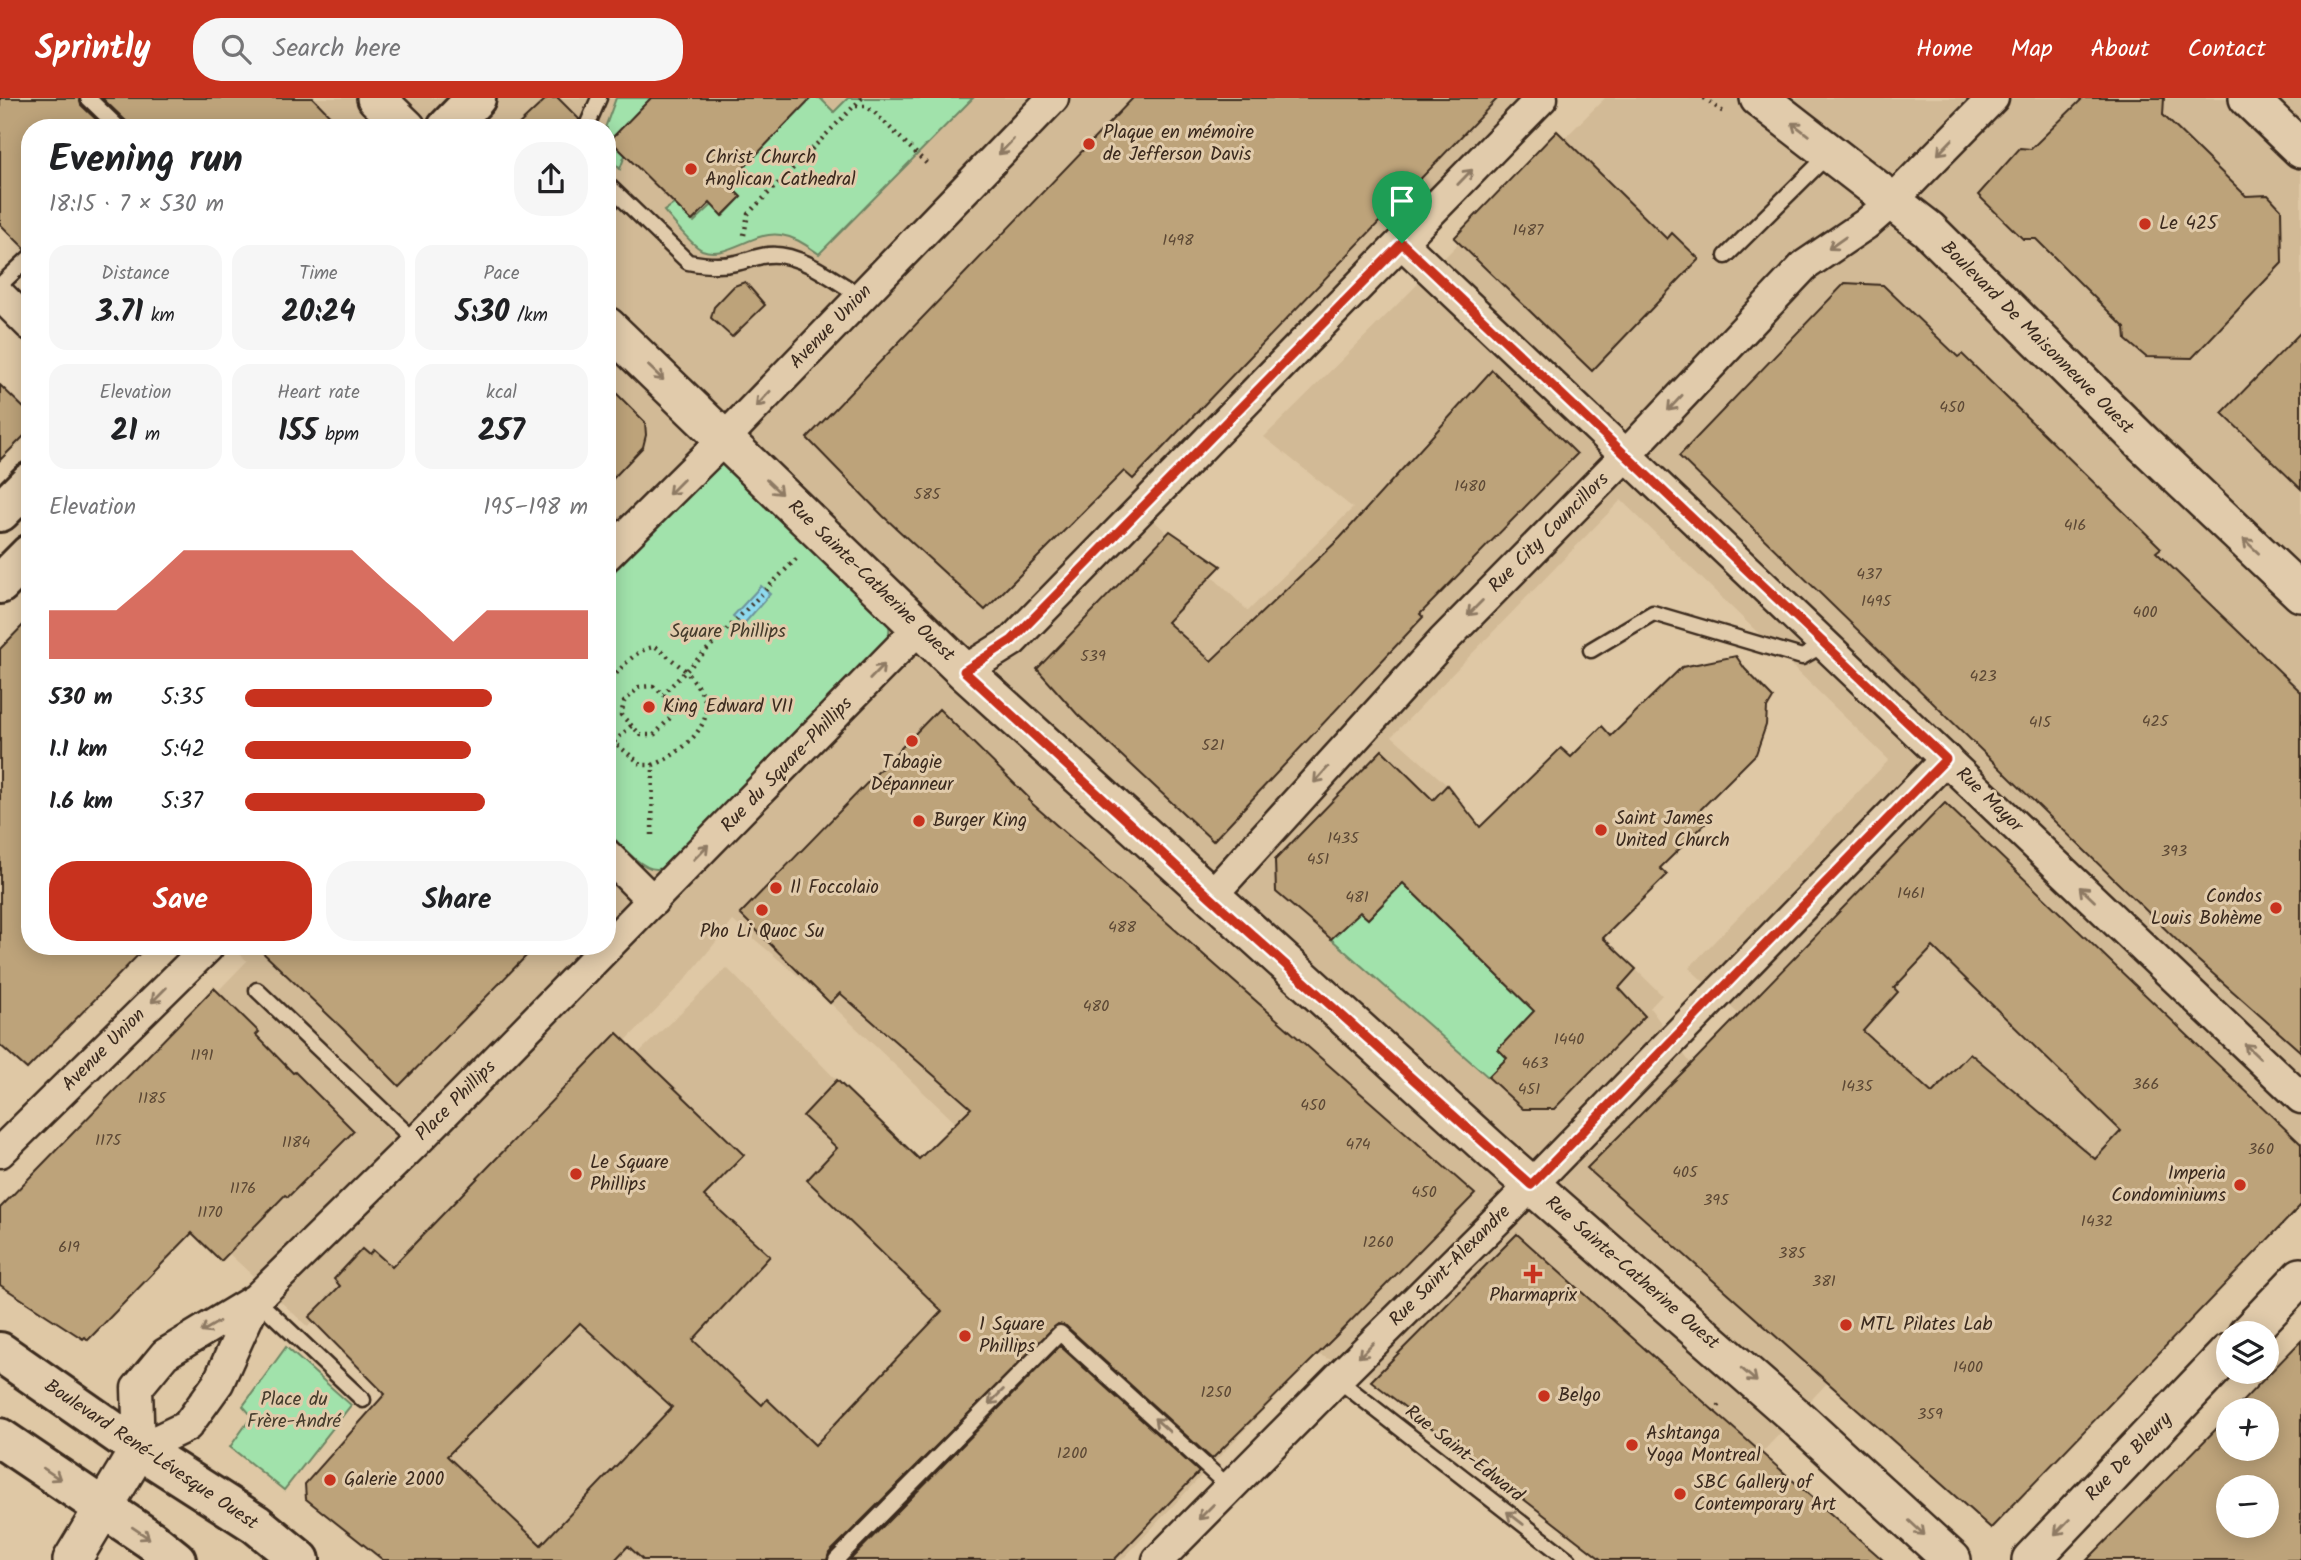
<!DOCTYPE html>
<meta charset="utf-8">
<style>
body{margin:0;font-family:Kalam,sans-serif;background:#f6f6f6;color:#202124;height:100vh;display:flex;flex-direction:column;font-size:26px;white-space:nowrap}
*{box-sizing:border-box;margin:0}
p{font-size:23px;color:#757577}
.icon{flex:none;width:38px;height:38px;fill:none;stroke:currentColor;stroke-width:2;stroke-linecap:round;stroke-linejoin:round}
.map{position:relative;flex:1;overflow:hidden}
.panel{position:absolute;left:21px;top:21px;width:595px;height:836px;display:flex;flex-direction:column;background:#fff;border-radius:28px;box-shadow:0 4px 18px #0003}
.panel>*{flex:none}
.tools{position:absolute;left:2216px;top:1223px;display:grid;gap:14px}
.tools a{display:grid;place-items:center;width:63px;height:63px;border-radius:50%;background:#fff;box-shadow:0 4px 18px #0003;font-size:35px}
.pin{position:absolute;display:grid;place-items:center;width:60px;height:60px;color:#fff;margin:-72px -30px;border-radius:50% 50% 50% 0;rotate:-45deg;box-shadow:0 0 7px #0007}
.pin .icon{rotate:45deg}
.round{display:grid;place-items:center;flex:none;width:74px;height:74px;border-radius:28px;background:#f6f6f6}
.summary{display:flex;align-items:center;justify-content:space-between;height:119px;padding:0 28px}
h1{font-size:38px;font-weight:600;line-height:52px}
.figures{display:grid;grid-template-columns:repeat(3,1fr);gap:10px;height:119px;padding:7px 28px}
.figures div{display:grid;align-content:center;border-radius:18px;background:#f6f6f6;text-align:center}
.figures b{font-size:30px;font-weight:600}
.figures small{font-size:19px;font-weight:400}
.figures p{font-size:19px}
.chart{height:196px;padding:14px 28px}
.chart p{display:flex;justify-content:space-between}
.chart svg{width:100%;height:126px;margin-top:7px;fill:#c8321e;opacity:.7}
.action{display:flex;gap:14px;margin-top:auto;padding:14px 28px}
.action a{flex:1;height:80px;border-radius:28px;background:#c8321e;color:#fff;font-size:28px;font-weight:600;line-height:80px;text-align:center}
.action a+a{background:#f6f6f6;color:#202124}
ul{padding:0 28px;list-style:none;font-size:23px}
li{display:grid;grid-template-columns:112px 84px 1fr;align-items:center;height:52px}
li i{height:18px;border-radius:9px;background:#c8321e}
header{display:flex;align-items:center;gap:42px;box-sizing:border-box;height:98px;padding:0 35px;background:#c8321e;color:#fff}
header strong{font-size:33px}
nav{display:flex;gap:38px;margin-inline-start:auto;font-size:24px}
.search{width:490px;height:63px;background:#f6f6f6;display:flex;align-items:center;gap:18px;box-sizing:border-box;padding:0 24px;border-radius:28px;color:#757577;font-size:26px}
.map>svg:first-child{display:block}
.built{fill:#d2ba96}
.green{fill:#a1e2ab;stroke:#6e8664;stroke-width:2}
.water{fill:#8edaef;stroke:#6d949b;stroke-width:2}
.building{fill:#bda37a;stroke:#3b2a1e;stroke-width:2;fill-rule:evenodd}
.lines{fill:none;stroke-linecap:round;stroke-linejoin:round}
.service-casing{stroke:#3b2a1e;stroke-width:19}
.minor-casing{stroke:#3b2a1e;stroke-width:35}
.tertiary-casing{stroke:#3b2a1e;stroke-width:42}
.secondary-casing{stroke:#3b2a1e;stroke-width:44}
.path{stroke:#3b2a1e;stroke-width:4.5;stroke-dasharray:2 5;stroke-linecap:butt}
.service{stroke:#e1cbab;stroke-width:14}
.minor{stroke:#e1cbab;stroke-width:30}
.tertiary{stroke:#e1cbab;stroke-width:37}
.secondary{stroke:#e1cbab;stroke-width:38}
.oneway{stroke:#8e7a64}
.route-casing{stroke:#fff;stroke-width:14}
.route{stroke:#c8321e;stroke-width:9}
.poi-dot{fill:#c8321e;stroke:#e1cbab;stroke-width:2.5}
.labels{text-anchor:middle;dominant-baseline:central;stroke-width:6;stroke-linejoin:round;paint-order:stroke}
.number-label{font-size:16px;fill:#5c4835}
.poi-label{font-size:19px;fill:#3b2a1e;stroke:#e1cbab;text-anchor:start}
.street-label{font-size:19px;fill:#3b2a1e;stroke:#e1cbab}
.park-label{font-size:19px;fill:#453c2c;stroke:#e1cbab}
</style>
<header>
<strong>Sprintly</strong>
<div class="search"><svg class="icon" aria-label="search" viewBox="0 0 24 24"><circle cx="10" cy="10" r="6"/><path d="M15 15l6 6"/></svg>Search here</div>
<nav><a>Home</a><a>Map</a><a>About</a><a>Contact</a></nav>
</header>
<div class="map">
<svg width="2301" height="1462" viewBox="0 0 2301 1462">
<rect width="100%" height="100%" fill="#dfc8a5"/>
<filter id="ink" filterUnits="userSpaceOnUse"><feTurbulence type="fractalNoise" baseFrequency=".0143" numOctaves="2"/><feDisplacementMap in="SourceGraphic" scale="14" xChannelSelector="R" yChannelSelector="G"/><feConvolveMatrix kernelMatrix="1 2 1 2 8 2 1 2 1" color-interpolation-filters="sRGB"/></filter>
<g filter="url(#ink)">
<!-- built -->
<g class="built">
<path d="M69 0H1543L1142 411 1248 513 1353 410 1264 339 1605 0H2301V1106L2012 1411 1862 1291 1974 1134 1689 870 1889 662 1621 402 1392 638 1447 687 1463 707 1455 731 1368 821 1498 951 1534 913 1597 863 1612 848 1662 897 1650 910 1691 966 1828 1284 1755 1362 1387 1284 1304 1251 1097 1160 830 905 733 823 684 883 395 1179 367 1156 308 1229 196 1125 0 1118 247 863 233 849H607V30H99Z"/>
<path d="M727 870 1085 1236 1304 1269 1122 1462H383L317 1400 393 1279 346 1236Z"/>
</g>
<!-- green -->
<g class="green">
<path d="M616 0H651L610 42 625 57 620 71 607 57V30H605Z"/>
<path d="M811 0H820L834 14 848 0H973L819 156C807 148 796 139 781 137 754 132 727 162 702 152 691 147 673 123 664 113L674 106 694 124 712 107 723 118 741 99 728 86Z"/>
<path d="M721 364 882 513C889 522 891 529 888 541L672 764C667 767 663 771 657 771 641 772 618 744 607 733V481Z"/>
<path d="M1403 785 1534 913 1499 951 1507 960 1488 979 1331 841 1360 814 1368 821Z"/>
<path d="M286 1249 351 1307 284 1392 230 1349 252 1318 243 1308Z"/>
</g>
<!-- water -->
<path class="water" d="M761 488 770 496 743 527 733 518Z"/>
<!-- building -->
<g class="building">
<path d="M0 0H79L81 7 105 30H30V150L25 151 0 126Z"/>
<path d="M102 0H313L342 30H128L126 23Z"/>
<path d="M547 0H558L579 21 577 30H515Z"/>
<path d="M651 0H811L728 86 741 99 722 118 710 105 692 123 610 42Z"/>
<path d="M1133 0H1498L1133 381 1124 373 985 512 883 418 807 340Z"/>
<path d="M2083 0H2164L2163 17 2246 98 2268 97 2281 111 2282 165 2192 260 2146 259 2126 242 2125 230 2036 141H2023L1978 97 2020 50 2031 51Z"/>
<path d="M1557 33 1667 141 1672 135 1699 161 1592 273 1454 140Z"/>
<path d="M745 184 765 207 732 239 711 220 714 209 734 188Z"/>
<path d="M1845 185 1883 187 1958 259 1962 256 2161 450 2156 454 2301 594V954L2193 858 1679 358Z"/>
<path d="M2301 234V391L2222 315Z"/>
<path d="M1492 272 1577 356 1420 516 1423 519 1213 743 1077 616 1037 571 1170 433 1221 468 1167 524 1211 563 1340 440Z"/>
<path d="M607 286 645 324 646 337 643 349 607 387Z"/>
<path d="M0 287 30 316V332L0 362Z"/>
<path d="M30 520V849H146L27 971 0 947V551Z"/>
<path d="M1736 558 1745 571 1773 600 1767 610 1766 627 1756 656 1695 717 1705 726 1660 770 1667 777 1603 840 1636 871 1619 890 1645 918 1554 1011H1523L1488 979 1507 960 1498 951 1534 913 1403 785 1368 821 1360 814 1331 841 1276 794 1275 762 1382 652 1433 702 1447 687 1480 729 1561 650 1571 659 1602 628 1611 638 1682 569Z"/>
<path d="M939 611 1029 700 1028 702 1475 1096 1336 1238 1212 1361 1066 1228 1058 1226 829 1455 827 1462H643L628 1448 615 1462H383L306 1401 305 1386 385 1296 309 1219 340 1188 334 1181 362 1151 369 1157 373 1152 392 1169 617 935 744 1057 704 1098 770 1158 693 1242 762 1307 767 1301 815 1347 942 1213 807 1082 837 1050 803 1018 837 982 919 1061 971 1010 840 895 830 905 740 816ZM580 1225 672 1309 541 1447 447 1358Z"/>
<path d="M1945 705 2301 1046V1107L1991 1430 1587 1070 1691 966ZM1933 849 2121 1033 2095 1061 1970 955 1932 995 1863 933 1898 894 1894 890Z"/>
<path d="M257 849H535L399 988 343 931Z"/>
<path d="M214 890 259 934 256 937 293 975 295 974 354 1033 288 1099 285 1097 221 1163 192 1135 88 1242 85 1239 83 1241 0 1187V1110Z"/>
<path d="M1517 1136 1714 1313 1883 1462H1602L1371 1283Z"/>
<path d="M2301 1243V1462H2087L2228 1319V1351H2266V1312H2234ZM2228 1390H2266V1428H2228Z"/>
<path d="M1060 1248 1199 1374 1114 1462H850Z"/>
</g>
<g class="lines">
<!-- service casing -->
<g class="service-casing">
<g id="service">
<path d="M88 0 119 30"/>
<path d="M586 30 599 0"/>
<path d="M607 86 688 164C704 167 720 169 736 165 747 163 757 158 768 157 798 153 836 183 860 198"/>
<path d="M1726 158 1830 55"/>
<path d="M0 187 30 159"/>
<path d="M1591 552 1653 515 1802 559 1825 546"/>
<path d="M257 892 416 1044"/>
<path d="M256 1201 363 1302"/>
<path d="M1337 1281 1569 1462"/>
<path d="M836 1462 1060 1235 1230 1390"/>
</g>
</g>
<!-- minor casing -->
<g class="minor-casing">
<g id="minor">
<path d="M1402 145 1626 357 2301 1000"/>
<path d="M0 197 30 227"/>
<path d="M607 457 724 341 1053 0"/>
<path d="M964 573 1012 543 1542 0"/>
<path d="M607 757 653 803"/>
<path d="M1210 799 1443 543 1626 357 1804 168 1866 126 1891 104 1993 0"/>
<path d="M0 1054 208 849"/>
<path d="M256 1201 218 1285 187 1328 139 1351 137 1290 165 1256 256 1201 416 1044 919 530"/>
<path d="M1158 1462 1337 1281 1507 1112 1946 661"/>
</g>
</g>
<!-- tertiary casing -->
<g class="tertiary-casing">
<g id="tertiary">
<path d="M376 0 407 30"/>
<path d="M1759 0 1928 131 2144 346 2301 495"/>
<path d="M2248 0 2301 51"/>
<path d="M607 228 964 573 1497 1057 1795 1318 1952 1462"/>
<path d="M2247 1236 2301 1179"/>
<path d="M72 1462 139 1351"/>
<path d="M2031 1462 2228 1255"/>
</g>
</g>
<!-- secondary casing -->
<g class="secondary-casing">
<g id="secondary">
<path d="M447 30 476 0"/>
<path d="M0 414 30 384"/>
<path d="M0 486 30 456"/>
<path d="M0 1254 139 1351 256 1426 300 1462"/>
<path d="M0 1340 151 1442 176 1462"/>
</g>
</g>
<!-- path -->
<g class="path">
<path d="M1704 0 1726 16"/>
<path d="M856 8H865L873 13 927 66"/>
<path d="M607 136 616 127"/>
<path d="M744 137 748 116 862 0"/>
<path d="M607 586C621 571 635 550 656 549L686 573 663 596"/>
<path d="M653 588 672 604V618L654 637H641L621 617 624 604 639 589Z"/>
<path d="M631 628 614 644 642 667H653"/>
<path d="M607 637 614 644"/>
<path d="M652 737 653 667C674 660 710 632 706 607 704 594 694 584 686 573L796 461"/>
<path d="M1714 1314 1721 1305"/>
</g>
<!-- service -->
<use href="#service" class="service"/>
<!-- minor -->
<use href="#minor" class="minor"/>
<!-- tertiary -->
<use href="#tertiary" class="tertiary"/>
<!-- secondary -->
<use href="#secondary" class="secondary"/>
</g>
<!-- one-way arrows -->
<defs><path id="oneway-shaft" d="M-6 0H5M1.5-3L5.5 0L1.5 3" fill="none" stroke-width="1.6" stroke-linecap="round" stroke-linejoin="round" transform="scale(1.75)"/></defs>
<g class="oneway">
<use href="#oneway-shaft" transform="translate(1800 31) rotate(-143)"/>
<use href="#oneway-shaft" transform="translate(1006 49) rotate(134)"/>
<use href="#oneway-shaft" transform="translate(1945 49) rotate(134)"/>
<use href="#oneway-shaft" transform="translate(1465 79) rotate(-46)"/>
<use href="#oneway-shaft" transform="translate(1837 145) rotate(145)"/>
<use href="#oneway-shaft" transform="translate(656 275) rotate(44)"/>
<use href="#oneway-shaft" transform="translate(763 301) rotate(133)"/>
<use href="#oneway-shaft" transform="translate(1675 305) rotate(133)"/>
<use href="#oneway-shaft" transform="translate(676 389) rotate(135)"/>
<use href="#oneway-shaft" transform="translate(774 389) rotate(44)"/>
<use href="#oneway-shaft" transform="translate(2251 448) rotate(-137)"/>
<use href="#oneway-shaft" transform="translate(1475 510) rotate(135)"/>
<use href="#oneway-shaft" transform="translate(877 574) rotate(-46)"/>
<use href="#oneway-shaft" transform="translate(1321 677) rotate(132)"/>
<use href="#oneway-shaft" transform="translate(701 754) rotate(-46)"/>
<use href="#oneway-shaft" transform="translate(2087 796) rotate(-136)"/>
<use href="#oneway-shaft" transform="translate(159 897) rotate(135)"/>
<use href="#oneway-shaft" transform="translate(2252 953) rotate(-136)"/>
<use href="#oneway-shaft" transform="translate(210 1229) rotate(149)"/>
<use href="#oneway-shaft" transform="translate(1366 1252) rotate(135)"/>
<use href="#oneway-shaft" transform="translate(1749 1277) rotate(41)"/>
<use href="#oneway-shaft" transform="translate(996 1299) rotate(135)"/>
<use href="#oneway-shaft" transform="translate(1162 1327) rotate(-138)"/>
<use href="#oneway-shaft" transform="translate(52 1376) rotate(34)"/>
<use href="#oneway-shaft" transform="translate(1206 1414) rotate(135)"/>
<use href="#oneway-shaft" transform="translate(1515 1420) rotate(-142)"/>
<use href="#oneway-shaft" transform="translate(2062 1429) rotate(134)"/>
<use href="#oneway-shaft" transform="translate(1917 1430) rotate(43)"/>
<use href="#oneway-shaft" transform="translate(141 1435) rotate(34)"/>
</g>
</g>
<g class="lines" filter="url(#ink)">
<!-- route casing -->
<g class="route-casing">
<path id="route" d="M1402 145 1946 661 1531 1087 1210 799 964 573 1012 542Z"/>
</g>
<!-- route -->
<use href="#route" class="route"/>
</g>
<!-- markers -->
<g class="poi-dot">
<circle cx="1089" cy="46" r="7"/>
<circle cx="691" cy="71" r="7"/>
<circle cx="2145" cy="126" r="7"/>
<circle cx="649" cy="609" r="7"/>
<circle cx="912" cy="643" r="7"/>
<circle cx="919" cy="723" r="7"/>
<circle cx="1601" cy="732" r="7"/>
<circle cx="776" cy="790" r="7"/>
<circle cx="2276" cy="810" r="7"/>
<circle cx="762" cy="812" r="7"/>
<circle cx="576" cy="1076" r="7"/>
<circle cx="2240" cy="1087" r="7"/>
<path d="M1529.5 1165.5h7v7h7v7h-7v7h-7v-7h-7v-7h7z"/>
<circle cx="1846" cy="1227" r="7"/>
<circle cx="965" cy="1238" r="7"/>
<circle cx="1544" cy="1298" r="7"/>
<circle cx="1632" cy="1347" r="7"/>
<circle cx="330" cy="1382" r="7"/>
<circle cx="1680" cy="1396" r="7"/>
</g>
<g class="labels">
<!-- number labels -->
<g class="number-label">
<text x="1528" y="132">1487</text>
<text x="1178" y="142">1498</text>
<text x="1952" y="309">450</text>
<text x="1470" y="388">1480</text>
<text x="927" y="396">585</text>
<text x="2075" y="427">416</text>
<text x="1869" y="476">437</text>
<text x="1876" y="503">1495</text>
<text x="2145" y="514">400</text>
<text x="1093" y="558">539</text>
<text x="1983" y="578">423</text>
<text x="2155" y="623">425</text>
<text x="2040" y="624">415</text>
<text x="1213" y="647">521</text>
<text x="1343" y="740">1435</text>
<text x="2174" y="753">393</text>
<text x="1318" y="761">451</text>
<text x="1911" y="795">1461</text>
<text x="1357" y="799">481</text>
<text x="1122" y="829">488</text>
<text x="1096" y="908">480</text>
<text x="1569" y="941">1440</text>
<text x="202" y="957">1191</text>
<text x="1535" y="965">463</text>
<text x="2146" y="986">366</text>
<text x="1857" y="988">1435</text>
<text x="1529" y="991">451</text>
<text x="152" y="1000">1185</text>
<text x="1313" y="1007">450</text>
<text x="108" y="1042">1175</text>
<text x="296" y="1044">1184</text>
<text x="1358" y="1046">474</text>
<text x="2261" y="1051">360</text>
<text x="1685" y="1074">405</text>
<text x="243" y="1090">1176</text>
<text x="1424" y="1094">450</text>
<text x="1716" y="1102">395</text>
<text x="210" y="1114">1170</text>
<text x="2097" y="1123">1432</text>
<text x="1378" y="1144">1260</text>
<text x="69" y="1149">619</text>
<text x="1792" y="1155">385</text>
<text x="1824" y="1183">381</text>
<text x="1968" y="1269">1400</text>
<text x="1216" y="1294">1250</text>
<text x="1930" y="1316">359</text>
<text x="1072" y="1355">1200</text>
</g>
<!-- poi labels -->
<g class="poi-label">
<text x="1103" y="35">Plaque en mémoire<tspan x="1103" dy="22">de Jefferson Davis</tspan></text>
<text x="705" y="60">Christ Church<tspan x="705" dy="22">Anglican Cathedral</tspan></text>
<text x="2159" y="126">Le 425</text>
<text x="663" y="609">King Edward VII</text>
<text x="912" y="665" text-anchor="middle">Tabagie<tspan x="912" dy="22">Dépanneur</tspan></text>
<text x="1615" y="721">Saint James<tspan x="1615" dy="22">United Church</tspan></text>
<text x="933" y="723">Burger King</text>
<text x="790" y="790">Il Foccolaio</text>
<text x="2262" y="799" text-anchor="end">Condos<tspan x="2262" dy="22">Louis Bohème</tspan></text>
<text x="762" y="834" text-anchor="middle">Pho Li Quoc Su</text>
<text x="590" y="1065">Le Square<tspan x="590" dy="22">Phillips</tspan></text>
<text x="2226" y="1076" text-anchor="end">Imperia<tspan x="2226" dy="22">Condominiums</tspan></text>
<text x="1533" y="1198" text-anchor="middle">Pharmaprix</text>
<text x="979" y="1227">1 Square<tspan x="979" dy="22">Phillips</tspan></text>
<text x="1860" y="1227">MTL Pilates Lab</text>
<text x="1558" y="1298">Belgo</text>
<text x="1646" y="1336">Ashtanga<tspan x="1646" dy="22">Yoga Montreal</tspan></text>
<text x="344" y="1382">Galerie 2000</text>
<text x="1694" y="1385">SBC Gallery of<tspan x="1694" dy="22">Contemporary Art</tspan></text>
</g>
<!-- street labels -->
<g class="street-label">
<text transform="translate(831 229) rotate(-46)">Avenue Union</text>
<text transform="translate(2037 240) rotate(45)">Boulevard De Maisonneuve Ouest</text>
<text transform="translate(1549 435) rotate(-45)">Rue City Councillors</text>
<text transform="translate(871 483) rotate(44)">Rue Sainte-Catherine Ouest</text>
<text transform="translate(787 667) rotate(-46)">Rue du Square-Phillips</text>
<text transform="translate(1989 702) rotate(44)">Rue Mayor</text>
<text transform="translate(104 952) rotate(-45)">Avenue Union</text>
<text transform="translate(456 1003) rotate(-45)">Place Phillips</text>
<text transform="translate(1450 1168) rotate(-45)">Rue Saint-Alexandre</text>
<text transform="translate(1632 1175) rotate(41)">Rue Sainte-Catherine Ouest</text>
<text transform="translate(1464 1356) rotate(38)">Rue Saint-Edward</text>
<text transform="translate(151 1357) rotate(34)">Boulevard René-Lévesque Ouest</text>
<text transform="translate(2129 1359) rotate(-46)">Rue De Bleury</text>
</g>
<!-- park labels -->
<g class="park-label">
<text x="728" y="534">Square Phillips</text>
<text x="294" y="1302">Place du<tspan x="294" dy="22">Frère-André</tspan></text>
</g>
</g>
</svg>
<div class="tools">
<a><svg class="icon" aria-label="layers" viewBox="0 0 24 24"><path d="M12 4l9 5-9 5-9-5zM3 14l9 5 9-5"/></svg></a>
<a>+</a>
<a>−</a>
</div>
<div class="pin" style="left:1402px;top:145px;background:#1e9e55"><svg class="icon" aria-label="arrive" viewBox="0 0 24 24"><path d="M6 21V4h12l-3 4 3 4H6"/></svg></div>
<section class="panel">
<div class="summary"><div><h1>Evening run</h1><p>18:15 · 7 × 530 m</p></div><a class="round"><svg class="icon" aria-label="share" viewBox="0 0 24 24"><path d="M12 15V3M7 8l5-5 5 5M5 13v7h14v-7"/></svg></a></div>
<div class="figures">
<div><p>Distance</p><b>3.71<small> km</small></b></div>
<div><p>Time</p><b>20:24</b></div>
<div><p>Pace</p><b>5:30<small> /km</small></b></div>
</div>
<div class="figures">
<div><p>Elevation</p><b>21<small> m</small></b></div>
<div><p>Heart rate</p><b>155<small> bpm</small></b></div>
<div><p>kcal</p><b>257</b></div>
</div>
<div class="chart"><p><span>Elevation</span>195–198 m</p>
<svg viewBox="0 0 160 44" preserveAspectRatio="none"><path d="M0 44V27L10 27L20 27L30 17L40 6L50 6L60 6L70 6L80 6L90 6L100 17L110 27L120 38L130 27L140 27L150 27L160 27V44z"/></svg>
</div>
<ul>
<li><b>530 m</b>5:35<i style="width:72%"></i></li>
<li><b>1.1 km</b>5:42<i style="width:66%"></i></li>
<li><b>1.6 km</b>5:37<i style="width:70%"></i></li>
</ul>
<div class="action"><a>Save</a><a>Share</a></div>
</section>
</div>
